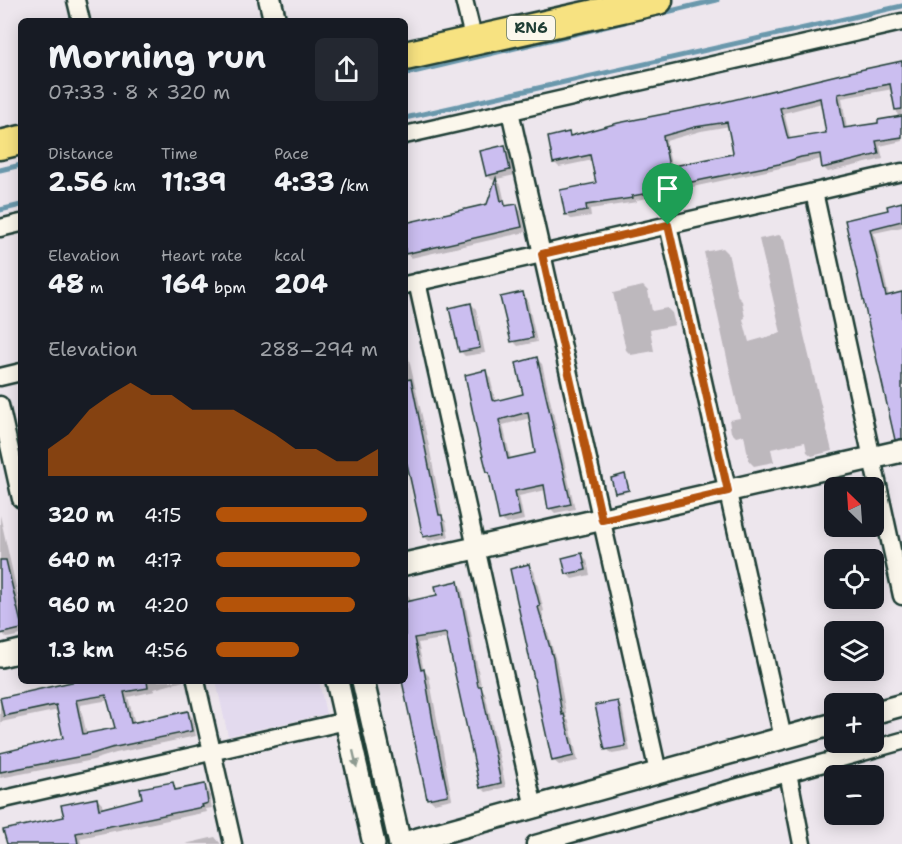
<!DOCTYPE html>
<meta charset="utf-8">
<style>
body{margin:0;font-family:"Shantell Sans",sans-serif;background:#242831;color:#f1f3f6;height:100vh;display:flex;flex-direction:column;font-size:22px;white-space:nowrap}
*{box-sizing:border-box;margin:0}
p{font-size:20px;color:#9ea1a6}
.icon{flex:none;width:33px;height:33px;fill:none;stroke:currentColor;stroke-width:2;stroke-linecap:round;stroke-linejoin:round}
.map{position:relative;flex:1;overflow:hidden}
.details{position:absolute;left:18px;top:18px;width:390px;height:666px;display:flex;flex-direction:column;background:#171b24;border-radius:9px;box-shadow:0 3px 15px #0003}
.details>*{flex:none}
.needle{width:39px;rotate:335deg}
.fabs{position:absolute;left:824px;top:477px;display:grid;gap:12px}
.fabs a{display:grid;place-items:center;width:60px;height:60px;border-radius:9px;background:#171b24;box-shadow:0 3px 15px #0003;font-size:30px}
.pin{position:absolute;display:grid;place-items:center;width:51px;height:51px;color:#fff;margin:-62px -26px;border-radius:50% 50% 50% 0;rotate:-45deg;box-shadow:0 0 6px #0007}
.pin .icon{rotate:45deg}
.round{display:grid;place-items:center;flex:none;width:63px;height:63px;border-radius:9px;background:#242831}
.summary{display:flex;align-items:center;justify-content:space-between;height:102px;padding:0 30px}
h1{font-size:33px;font-weight:700;line-height:45px}
.stats{display:grid;grid-template-columns:repeat(3,1fr);gap:9px;height:102px;padding:6px 30px}
.stats div{display:grid;align-content:center}
.stats b{font-size:26px;font-weight:700}
.stats small{font-size:16px;font-weight:400}
.stats p{font-size:16px}
.chart{height:168px;padding:12px 30px}
.chart p{display:flex;justify-content:space-between}
.chart svg{width:100%;height:108px;margin-top:6px;fill:#b45309;opacity:.7}
ul{padding:0 30px;list-style:none;font-size:20px}
li{display:grid;grid-template-columns:96px 72px 1fr;align-items:center;height:45px}
li i{height:15px;border-radius:8px;background:#b45309}
.map>svg:first-child{display:block}
.built{fill:#e3daee}
.shadow{fill:#0003;fill-rule:evenodd}
.lines{fill:none;stroke-linecap:round;stroke-linejoin:round}
.stream{stroke:#6b98ac;stroke-width:5}
.building{fill:#cbbef0;stroke:#1f3d34;stroke-width:1.5;fill-rule:evenodd}
.minor-casing{stroke:#1f3d34;stroke-width:21}
.tertiary-casing{stroke:#1f3d34;stroke-width:26}
.trunk-casing{stroke:#1f3d34;stroke-width:33}
.minor{stroke:#fbf7ec;stroke-width:16}
.tertiary{stroke:#fbf7ec;stroke-width:21}
.trunk{stroke:#f7e281;stroke-width:28}
.oneway{fill:#8d9a90}
.route-casing{stroke:#fff;stroke-width:12}
.route{stroke:#b45309;stroke-width:8}
.labels{text-anchor:middle;dominant-baseline:central;stroke-width:4.5;stroke-linejoin:round;paint-order:stroke}
.shield{fill:#fbf7ec;stroke:#61756b;stroke-width:1.5}
.shield-label{font-size:15px;font-weight:bold;fill:#1f3d34}
</style>
<div class="map">
<svg width="902" height="844" viewBox="0 0 902 844">
<rect width="100%" height="100%" fill="#ede6ed"/>
<filter id="ink" filterUnits="userSpaceOnUse"><feTurbulence type="fractalNoise" baseFrequency=".0167" numOctaves="2"/><feDisplacementMap in="SourceGraphic" scale="12" xChannelSelector="R" yChannelSelector="G"/><feConvolveMatrix kernelMatrix="1 2 1 2 8 2 1 2 1" color-interpolation-filters="sRGB"/></filter>
<g filter="url(#ink)">
<!-- built -->
<path class="built" d="M216 681H319L326 714 228 736Z"/>
<!-- shadow -->
<g class="shadow">
<path d="M902 63V141L880 146 883 159 828 172 823 167 822 159 688 188 665 195 636 200 637 202 590 209 591 216 571 219 566 215 597 185 593 160 559 167 554 162 568 134 571 137ZM893 89 898 118 847 129 842 98ZM822 103 827 134 791 140 784 113ZM730 126 735 152 733 155 672 168 666 141 701 131Z"/>
<path d="M504 147 509 152 515 175 492 180 487 175Z"/>
<path d="M497 181 501 185 505 203 509 207 516 206 521 211 526 232 411 258 406 253 405 225 488 206Z"/>
<path d="M902 203V227L874 233 889 297 902 294V436L846 221 890 211Z"/>
<path d="M779 235 784 239 804 335 832 451 812 456 807 452 805 442 771 449 774 462 754 466 749 461 744 435 736 437 731 432 729 420 740 418 704 252 723 248 728 253 738 297 742 301 745 318 743 319 749 342 781 333 759 239Z"/>
<path d="M643 286 648 291 652 311 667 308 672 313 675 325 650 330 654 351 631 355 626 350 613 293Z"/>
<path d="M523 294 527 298 537 342 518 346 513 341Z"/>
<path d="M471 304 476 309 485 353 465 356 460 351Z"/>
<path d="M405 342 429 446 443 518 446 521 449 537 429 541 424 536 408 467 405 468Z"/>
<path d="M537 359 542 364 575 509 555 513 550 508 546 490 519 496 524 520 506 524 501 519 485 372 490 377 496 403 524 395ZM530 418 537 454 511 460 503 425Z"/>
<path d="M625 476 630 491 619 494 616 492Z"/>
<path d="M0 515 21 610V635L7 638 2 633 0 625Z"/>
<path d="M582 555 587 560 590 575 572 579 567 574Z"/>
<path d="M529 566 534 571 544 611 542 612 557 664 567 719 569 721 578 761 559 765 553 760Z"/>
<path d="M457 583 462 588 482 690 485 693 506 787 486 792 481 787 448 638 418 643 424 671 429 676 452 799 434 803 428 798 402 681H405V595L407 594 413 602 439 596Z"/>
<path d="M83 681H184L154 689 155 691 128 697 135 724 188 713 193 718 196 736 116 753 93 760 0 778V754L65 739 59 710 1 722 0 726V700ZM110 700 117 729 87 735 80 705Z"/>
<path d="M617 702 622 708 630 751 612 754 607 749Z"/>
<path d="M172 784 178 791 204 786 209 791 212 808 206 809 207 812 80 838 81 844H9L65 818 97 799 102 804 103 810 143 799Z"/>
<path d="M215 837 221 844H185Z"/>
</g>
<g class="lines">
<!-- stream -->
<g class="stream">
<path d="M658 14 717 0"/>
<path d="M405 74 625 22"/>
<path d="M405 118 902 6"/>
<path d="M0 170 21 165"/>
<path d="M0 210 21 205"/>
</g>
</g>
<!-- building -->
<g class="building">
<path d="M902 61V109L895 110 890 84 838 94 844 128 878 123V120L902 116V137L876 141 879 154 822 168 820 154 801 157 779 164 682 184 660 191 632 196 633 198 586 205 587 211 565 215 560 190 596 183 590 155 553 163 548 137 569 132 570 136 618 123 720 103 841 74ZM820 98 826 133 788 139 780 108ZM727 122 733 152 732 154 669 167 663 136 695 127Z"/>
<path d="M505 145 510 170 486 176 480 151Z"/>
<path d="M496 178 501 201 504 200 505 206 517 204 522 227 405 254V223L487 204Z"/>
<path d="M902 202V221L870 229 886 296 902 292V439L895 440 845 220 888 210 887 206Z"/>
<path d="M523 292 533 338 511 342 500 297Z"/>
<path d="M471 303 480 348 459 352 449 308Z"/>
<path d="M537 357 571 504 548 509 544 485 515 491 520 515 499 520 489 472H487L478 437 465 375 486 370 492 400 495 401 523 394 516 363ZM528 412 535 453 508 459 499 420Z"/>
<path d="M411 379 439 515H442L445 533 423 537 407 464H405V380Z"/>
<path d="M625 474 629 490 615 493 611 478Z"/>
<path d="M582 553 586 570 566 574 562 558Z"/>
<path d="M0 560H6L21 623V629L0 634Z"/>
<path d="M529 564 540 606 538 607 553 658 562 715 564 714 574 756 552 761 510 569Z"/>
<path d="M458 581 478 686H481L501 783 480 788 446 633 414 638 421 670 424 669 434 727 448 795 427 799 402 681H405V602L437 595 435 586Z"/>
<path d="M76 681H147L148 688 124 692 131 723 188 711 192 731 111 748 88 755 0 772V753L63 738 56 705 4 716 0 698ZM106 695 115 728 83 734 76 700Z"/>
<path d="M618 701 626 746 605 750 595 705Z"/>
<path d="M173 782 175 790 205 784 208 803 202 805 203 807 76 833 78 844H7L3 830 64 817 61 805 97 798 99 809 142 798 140 788Z"/>
</g>
<g class="lines">
<!-- minor casing -->
<g class="minor-casing">
<g id="minor">
<path d="M76 0 81 21"/>
<path d="M464 0 474 41"/>
<path d="M510 111 658 772"/>
<path d="M405 135 902 22"/>
<path d="M814 192 902 596"/>
<path d="M668 225 783 738"/>
<path d="M0 228 21 223"/>
<path d="M417 282 534 808"/>
<path d="M405 285 902 172"/>
<path d="M0 377 21 372"/>
<path d="M0 405 21 499"/>
<path d="M196 681 233 844"/>
<path d="M788 773 802 844"/>
<path d="M0 800 346 721"/>
<path d="M535 844 902 741"/>
</g>
</g>
<!-- tertiary casing -->
<g class="tertiary-casing">
<g id="tertiary">
<path d="M270 0 275 21"/>
<path d="M405 564 902 451"/>
<path d="M0 656 21 651"/>
<path d="M337 681 374 844"/>
<path d="M363 681 400 844"/>
<path d="M873 713 902 705"/>
<path d="M400 844 834 724"/>
</g>
</g>
<!-- trunk casing -->
<g class="trunk-casing">
<g id="trunk">
<path d="M405 56 658 0"/>
<path d="M0 145 21 140"/>
</g>
</g>
<!-- minor -->
<use href="#minor" class="minor"/>
<!-- tertiary -->
<use href="#tertiary" class="tertiary"/>
<!-- trunk -->
<use href="#trunk" class="trunk"/>
</g>
<!-- one-way arrows -->
<defs><path id="oneway-solid" d="M-6-.8H1V-3.2L6.5 0L1 3.2V.8H-6Z" transform="scale(1.5)"/></defs>
<use class="oneway" href="#oneway-solid" transform="translate(355 759) rotate(77)"/>
</g>
<g class="lines" filter="url(#ink)">
<!-- route casing -->
<g class="route-casing">
<path id="route" d="M668 225 728 491 602 520 542 254Z"/>
</g>
<!-- route -->
<use href="#route" class="route"/>
</g>
<g class="labels">
<!-- shield labels -->
<rect class="shield" x="507" y="16" width="48" height="24" rx="4.5"/>
<g class="shield-label">
<text x="531" y="28">RN6</text>
</g>
</g>
</svg>
<div class="fabs">
<a><svg class="needle" viewBox="-14 -14 28 28"><path d="M0-13l5 13h-10z" fill="#e53935"/><path d="M0 13l5-13h-10z" fill="#9ea1a6"/></svg></a>
<a><svg class="icon" aria-label="locate" viewBox="0 0 24 24"><circle cx="12" cy="12" r="6"/><path d="M12 2v4M12 18v4M2 12h4M18 12h4"/></svg></a>
<a><svg class="icon" aria-label="layers" viewBox="0 0 24 24"><path d="M12 4l9 5-9 5-9-5zM3 14l9 5 9-5"/></svg></a>
<a>+</a>
<a>−</a>
</div>
<div class="pin" style="left:668px;top:225px;background:#1e9e55"><svg class="icon" aria-label="arrive" viewBox="0 0 24 24"><path d="M6 21V4h12l-3 4 3 4H6"/></svg></div>
<section class="details">
<div class="summary"><div><h1>Morning run</h1><p>07:33 · 8 × 320 m</p></div><a class="round"><svg class="icon" aria-label="share" viewBox="0 0 24 24"><path d="M12 15V3M7 8l5-5 5 5M5 13v7h14v-7"/></svg></a></div>
<div class="stats">
<div><p>Distance</p><b>2.56<small> km</small></b></div>
<div><p>Time</p><b>11:39</b></div>
<div><p>Pace</p><b>4:33<small> /km</small></b></div>
</div>
<div class="stats">
<div><p>Elevation</p><b>48<small> m</small></b></div>
<div><p>Heart rate</p><b>164<small> bpm</small></b></div>
<div><p>kcal</p><b>204</b></div>
</div>
<div class="chart"><p><span>Elevation</span>288–294 m</p>
<svg viewBox="0 0 160 44" preserveAspectRatio="none"><path d="M0 44V33L10 27L20 17L30 11L40 6L50 11L60 11L70 17L80 17L90 17L100 22L110 27L120 33L130 33L140 38L150 38L160 33V44z"/></svg>
</div>
<ul>
<li><b>320 m</b>4:15<i style="width:93%"></i></li>
<li><b>640 m</b>4:17<i style="width:89%"></i></li>
<li><b>960 m</b>4:20<i style="width:86%"></i></li>
<li><b>1.3 km</b>4:56<i style="width:51%"></i></li>
</ul>
</section>
</div>
